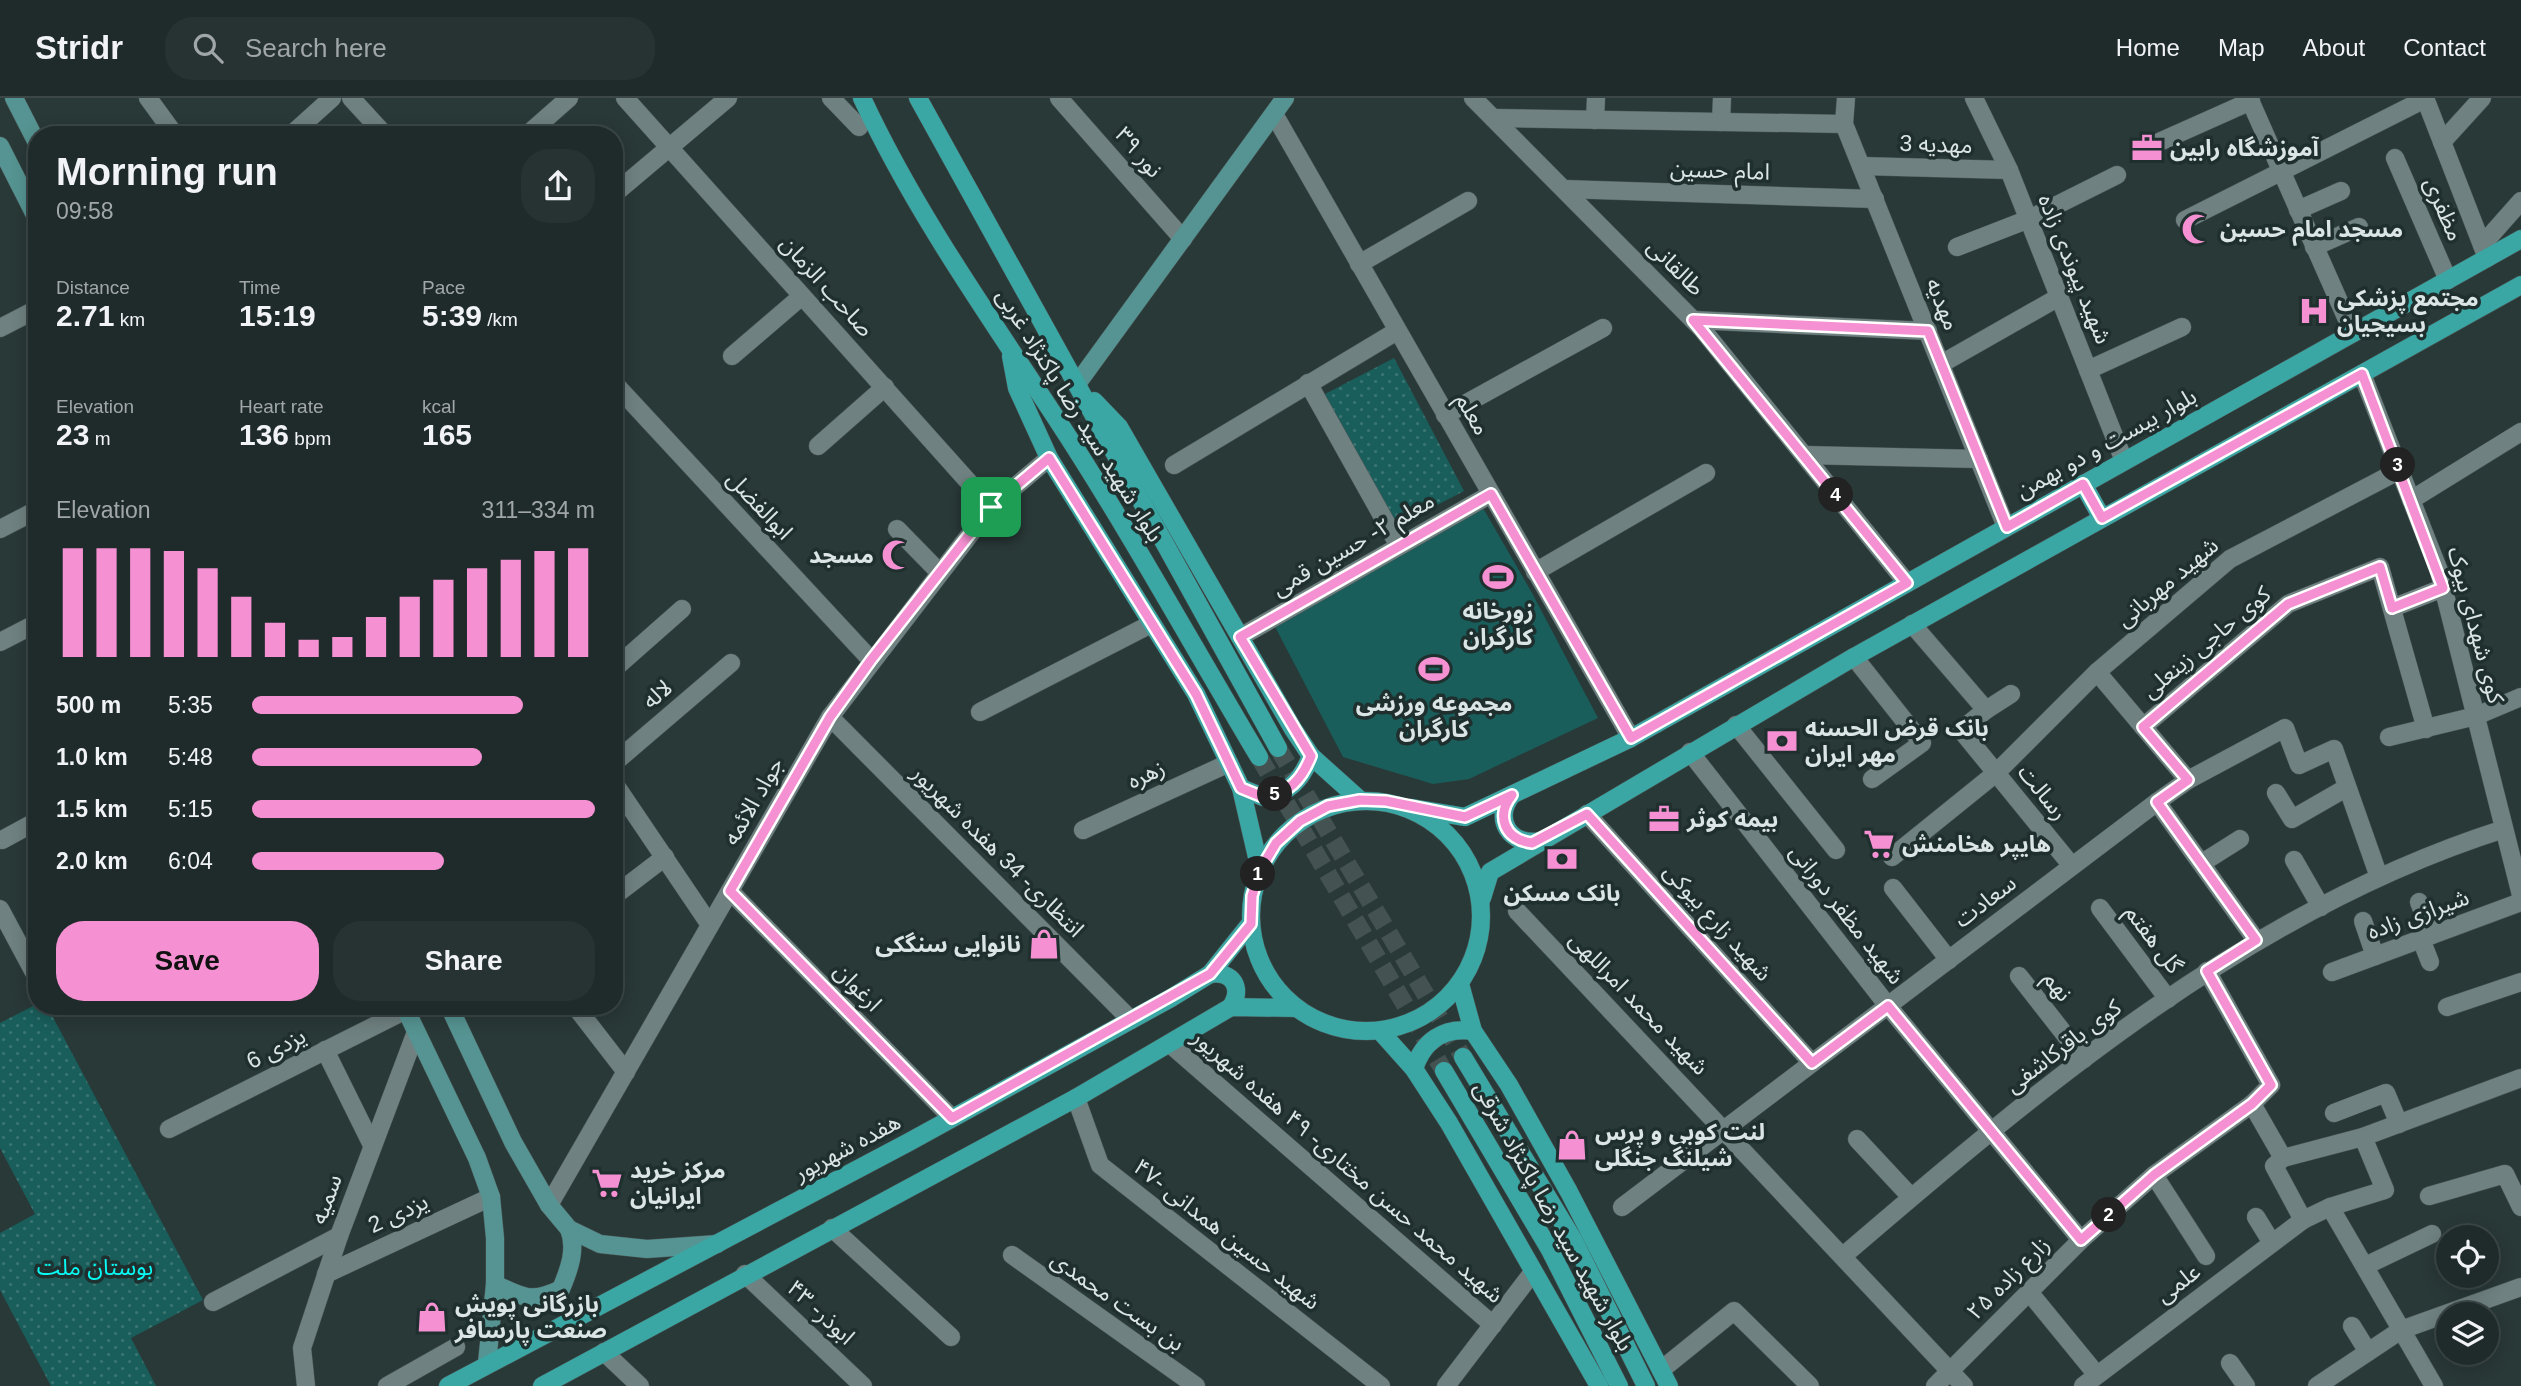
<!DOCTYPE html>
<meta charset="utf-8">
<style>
body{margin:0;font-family:Arial,"Noto Sans Arabic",sans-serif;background:#273332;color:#f1f3f6;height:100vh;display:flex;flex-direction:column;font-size:26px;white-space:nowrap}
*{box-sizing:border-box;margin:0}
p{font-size:23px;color:#a1a7a8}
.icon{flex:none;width:38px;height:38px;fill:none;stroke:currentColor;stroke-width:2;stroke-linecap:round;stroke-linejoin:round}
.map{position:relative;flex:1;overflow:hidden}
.details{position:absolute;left:28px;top:28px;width:595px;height:889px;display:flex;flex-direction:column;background:#1f2b2a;border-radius:28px;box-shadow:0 4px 18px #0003,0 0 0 2px #3c4747}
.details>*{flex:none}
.fabs{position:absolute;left:2436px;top:1127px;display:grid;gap:14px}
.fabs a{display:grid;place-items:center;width:63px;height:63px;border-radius:50%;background:#1f2b2a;box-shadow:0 4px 18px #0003,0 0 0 2px #3c4747;font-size:35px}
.pin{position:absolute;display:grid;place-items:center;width:60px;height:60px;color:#fff;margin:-30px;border-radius:14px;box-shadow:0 4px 10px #0006}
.km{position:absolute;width:35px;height:35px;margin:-18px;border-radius:50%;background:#222;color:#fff;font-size:19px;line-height:35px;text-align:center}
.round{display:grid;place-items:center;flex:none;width:74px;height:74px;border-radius:28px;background:#273332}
.headline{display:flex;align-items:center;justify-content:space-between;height:119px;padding:0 28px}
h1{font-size:38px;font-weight:600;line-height:52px}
.figures{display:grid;grid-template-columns:repeat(3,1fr);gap:10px;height:119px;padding:7px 28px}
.figures div{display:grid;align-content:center}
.figures b{font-size:30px;font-weight:600}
.figures small{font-size:19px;font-weight:400}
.figures p{font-size:19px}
.chart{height:196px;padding:14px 28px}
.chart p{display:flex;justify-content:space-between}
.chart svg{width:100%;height:126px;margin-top:7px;stroke:#f591d2;stroke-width:6}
.cta{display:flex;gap:14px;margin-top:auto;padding:14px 28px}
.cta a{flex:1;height:80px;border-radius:28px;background:#f591d2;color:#111;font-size:28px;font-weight:600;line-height:80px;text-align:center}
.cta a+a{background:#273332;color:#f1f3f6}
ul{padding:0 28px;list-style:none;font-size:23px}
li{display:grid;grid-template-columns:112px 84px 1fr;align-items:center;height:52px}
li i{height:18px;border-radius:9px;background:#f591d2}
header{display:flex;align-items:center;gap:42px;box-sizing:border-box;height:98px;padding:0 35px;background:#1f2b2a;border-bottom:2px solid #3c4747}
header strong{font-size:33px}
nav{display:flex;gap:38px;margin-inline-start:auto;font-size:24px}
.search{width:490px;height:63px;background:#273332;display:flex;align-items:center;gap:18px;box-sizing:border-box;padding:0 24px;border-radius:28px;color:#a1a7a8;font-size:26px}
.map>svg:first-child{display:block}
.green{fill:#195e5b}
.park{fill:url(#park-dots)}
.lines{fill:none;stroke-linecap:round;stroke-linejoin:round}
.primary-tunnel{stroke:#445352;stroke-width:18;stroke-dasharray:18 9;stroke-linecap:butt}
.street-casing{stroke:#4a5757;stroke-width:19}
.secondary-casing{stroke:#4a5757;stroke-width:19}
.primary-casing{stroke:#4a5757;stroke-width:19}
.street{stroke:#6f8180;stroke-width:18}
.secondary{stroke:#559492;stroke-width:18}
.primary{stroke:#3aa7a4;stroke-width:18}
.route-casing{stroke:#fff;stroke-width:14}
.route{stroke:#f591d2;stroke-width:9}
.labels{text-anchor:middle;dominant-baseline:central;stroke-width:7;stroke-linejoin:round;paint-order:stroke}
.street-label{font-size:23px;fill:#dbe5e5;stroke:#1f2f2e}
.poi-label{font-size:23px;font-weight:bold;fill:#dbe5e5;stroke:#1f2f2e;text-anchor:start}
.park-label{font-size:23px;fill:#09f9f3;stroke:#1f2f2e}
</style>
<header>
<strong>Stridr</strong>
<div class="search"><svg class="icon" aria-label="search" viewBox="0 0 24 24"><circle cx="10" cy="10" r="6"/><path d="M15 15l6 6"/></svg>Search here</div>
<nav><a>Home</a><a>Map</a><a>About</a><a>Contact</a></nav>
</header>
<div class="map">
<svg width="2521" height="1288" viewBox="0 0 2521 1288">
<defs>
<pattern id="park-dots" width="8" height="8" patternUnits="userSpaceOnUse" patternTransform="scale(1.75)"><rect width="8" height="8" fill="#195e5b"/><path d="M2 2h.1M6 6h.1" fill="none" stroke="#3a7572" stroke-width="1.8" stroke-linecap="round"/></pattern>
</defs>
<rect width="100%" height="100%" fill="#293938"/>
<!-- green -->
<path class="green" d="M1483 410 1532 495 1598 620 1469 681 1433 686 1343 659 1271 521Z"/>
<!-- park -->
<g class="park">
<path d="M1394 260 1464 393 1395 429 1325 296Z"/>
<path d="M37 906 47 908 203 1202 131 1240 156 1288H51L0 1192V1135L35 1116 0 1050V925Z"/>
</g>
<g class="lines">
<!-- primary-tunnel -->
<g class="primary-tunnel">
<path d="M1278 650 1463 959"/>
<path d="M1259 659 1444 973"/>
</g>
<!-- street casing -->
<g class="street-casing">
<g id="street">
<path d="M148 0 175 37"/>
<path d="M351 0 385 37"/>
<path d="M625 0 991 409"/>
<path d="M831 0 859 29"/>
<path d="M1059 0 1183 141"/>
<path d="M1473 0 1702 231 1907 485"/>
<path d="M1846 0 1844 26 2006 429"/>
<path d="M1974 0 2009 72 2124 363"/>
<path d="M2249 0 2353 235"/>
<path d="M2425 0 2487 160"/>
<path d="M1274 16 1631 640"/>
<path d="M1493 20 1844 26"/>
<path d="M1595 22 1596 0"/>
<path d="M1721 24 1722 0"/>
<path d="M291 37 332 0"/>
<path d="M527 37 569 0"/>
<path d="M2442 44 2482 0"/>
<path d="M2157 45 2251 3"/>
<path d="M2395 60 2448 182"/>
<path d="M1861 68 2009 72"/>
<path d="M1564 91 1875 101"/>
<path d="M614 96 728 0"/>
<path d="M2298 112 2341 93"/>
<path d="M2185 122 2425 1"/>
<path d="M2482 147 2521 103"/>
<path d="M1957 149 2029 121 2117 77"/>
<path d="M2314 149 2359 129"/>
<path d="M1359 166 1468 103"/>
<path d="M1693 222 1928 233"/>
<path d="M0 230 37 211"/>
<path d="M732 258 802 198"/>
<path d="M1941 266 2059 199"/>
<path d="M2088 272 2182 229"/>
<path d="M2362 276 2439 473 2521 797"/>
<path d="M614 285 871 562"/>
<path d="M1308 285 1399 448"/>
<path d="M1445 317 1603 230"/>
<path d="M818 348 885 289"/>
<path d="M1804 357 1979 361"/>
<path d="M1174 367 1397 233"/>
<path d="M2411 402 2521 334"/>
<path d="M0 431 37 412"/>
<path d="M897 431 940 475"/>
<path d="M614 445 615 444"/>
<path d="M1535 474 1706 375"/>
<path d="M2392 510 2443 490"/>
<path d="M1912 526 1986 612 1961 632 2072 768"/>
<path d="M1240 539 1491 396"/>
<path d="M0 544 37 525"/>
<path d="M1854 559 1922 645 1872 681"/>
<path d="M614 571 682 511"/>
<path d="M2097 574 2188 682"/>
<path d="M1986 612 2011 596"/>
<path d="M980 614 1151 526"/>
<path d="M830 619 1131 922"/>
<path d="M1736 627 1836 752"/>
<path d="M2143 629 2288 506 2380 469 2426 631"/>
<path d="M2389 639 2476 618 2521 599"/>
<path d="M1690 654 1888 908 2081 1142"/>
<path d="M614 665 731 565"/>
<path d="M614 685 710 827"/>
<path d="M2276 695 2292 721 2346 690"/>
<path d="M2157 704 2256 842"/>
<path d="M1587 716 1812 965"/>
<path d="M1083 732 1229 665"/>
<path d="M2 742 37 723"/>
<path d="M1892 759 1996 675 2097 574 2230 461 2400 372"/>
<path d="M2294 762 2321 809"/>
<path d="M2202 765 2240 741"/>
<path d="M1893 790 1949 862"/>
<path d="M730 793 952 1020"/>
<path d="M614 798 665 759"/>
<path d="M2419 804 2432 837"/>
<path d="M2100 810 2168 901"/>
<path d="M0 811 37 880"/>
<path d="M1517 813 1964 1288"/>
<path d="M2363 823 2375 858"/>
<path d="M2421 841 2430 864"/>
<path d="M2207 873 2271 987 2252 1006 2283 1060 2274 1068 2303 1122 2330 1109 2434 1288"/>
<path d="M2332 874 2521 804"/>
<path d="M2019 878 2084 961"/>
<path d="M575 908 626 974"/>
<path d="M2447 909 2521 884"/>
<path d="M1170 946 1493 1227"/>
<path d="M325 952 372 1047"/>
<path d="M1076 1000 1100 1067 1381 1288"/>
<path d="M2334 1015 2386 995 2399 1026"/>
<path d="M169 1031 406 912"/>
<path d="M1857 1041 1911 1099"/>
<path d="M2283 1060 2363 1039 2521 980"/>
<path d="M2154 1077 2206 1158"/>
<path d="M2429 1098 2505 1076 2521 1109"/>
<path d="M549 1107 830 619 991 409 1049 360"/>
<path d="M1622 1109 2157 704 2188 682 2285 630 2299 667 2334 651 2379 779"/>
<path d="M2330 1109 2385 1092 2363 1039"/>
<path d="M2256 1119 2272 1145"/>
<path d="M832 1130 951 1239"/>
<path d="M1012 1157 1196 1288"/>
<path d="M1843 1158C2042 987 2251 811 2504 731"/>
<path d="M2365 1168 2432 1136"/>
<path d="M326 1176 491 1099"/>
<path d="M745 1176 863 1288"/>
<path d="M2029 1194 2097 1277"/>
<path d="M213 1204 339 1138"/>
<path d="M2352 1228 2368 1254"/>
<path d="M604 1254 640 1288"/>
<path d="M2230 1265 2246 1288"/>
<path d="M1661 1272 1734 1213 1810 1288"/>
<path d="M306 1288 302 1250 339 1138 416 934"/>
<path d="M387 1288 456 1249"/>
<path d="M1446 1288 1533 1174"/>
<path d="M1935 1288 2081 1142 2154 1077 2252 1006"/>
<path d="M2083 1288 2303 1122"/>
<path d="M2317 1288 2401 1232 2521 1189"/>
</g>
</g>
<!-- secondary casing -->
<g class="secondary-casing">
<g id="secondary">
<path d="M14 0 37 45"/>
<path d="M0 48 37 121"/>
<path d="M1077 286 1285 0"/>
<path d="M404 908 477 1060 491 1099 495 1140V1186L487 1265"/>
<path d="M449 908 513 1044 549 1107 569 1131 600 1146 647 1151 717 1146"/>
<path d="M495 1186C523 1200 532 1205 561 1191 569 1172 577 1151 569 1131"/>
</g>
</g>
<!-- primary casing -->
<g class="primary-casing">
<g id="primary">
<path d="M862 0C914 112 987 215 1054 317 1127 428 1191 545 1259 659"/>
<path d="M918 0 1278 650"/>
<path d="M1011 258 1017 290 1049 360 1196 596 1241 690 1260 772"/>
<path d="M1094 303 1119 329 1293 631 1311 658 1360 702"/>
<path d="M2083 386 2102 420"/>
<path d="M1241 690 1263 699C1289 696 1302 681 1311 658"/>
<path d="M1512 697C1492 721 1511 749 1540 743"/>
<circle cx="1366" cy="818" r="115"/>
<path d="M1411 710 1465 719 1631 640 2521 141"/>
<path d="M1482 800 1490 774 1854 559 2521 187"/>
<path d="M1210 876C1233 873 1243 890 1231 909"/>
<path d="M1460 886 1473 933 1509 987 1569 1094 1669 1288"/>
<path d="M1380 933 1414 971 1449 1025 1599 1288"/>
<path d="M1463 959 1574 1143 1646 1288"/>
<path d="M1414 971C1423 943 1443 929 1473 933"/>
<path d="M1444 973 1550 1152 1619 1288"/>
<path d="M448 1288 909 1044 1171 900 1210 876 1250 826"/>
<path d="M542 1288 1076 1000 1231 909 1296 910"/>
</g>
</g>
<!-- street -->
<use href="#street" class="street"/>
<!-- secondary -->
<use href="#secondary" class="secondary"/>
<!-- primary -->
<use href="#primary" class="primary"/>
</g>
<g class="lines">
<!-- route casing -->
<g class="route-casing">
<path id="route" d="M1693 222 1928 233 2007 429 2083 386 2102 420 2362 276 2443 490 2392 510 2380 469 2288 506 2143 629 2188 682 2157 704 2256 842 2207 873 2271 987 2252 1006 2154 1077 2081 1142 1888 908 1812 965 1587 716 1532 745C1505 742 1495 718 1512 697L1465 719 1386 703 1360 702 1328 708 1300 723 1276 745 1260 772 1252 798 1251 826 1210 876 952 1020 730 793 830 619 871 562 991 409 1049 360 1196 596 1241 690 1263 699C1289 696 1302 681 1311 658L1240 539 1491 396 1631 640 1907 485Z"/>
</g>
<!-- route -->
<use href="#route" class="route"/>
</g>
<!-- icons -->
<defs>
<g id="office-bare" transform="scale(2.415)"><path d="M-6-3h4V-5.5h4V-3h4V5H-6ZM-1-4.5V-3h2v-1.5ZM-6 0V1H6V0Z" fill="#f591d2" stroke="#1f2f2e" stroke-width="2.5" paint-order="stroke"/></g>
<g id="mosque-bare" transform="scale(2.415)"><path d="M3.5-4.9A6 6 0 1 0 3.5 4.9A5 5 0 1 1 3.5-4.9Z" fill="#f591d2" stroke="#1f2f2e" stroke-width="2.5" paint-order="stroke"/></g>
<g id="hospital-bare" transform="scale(2.415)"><path d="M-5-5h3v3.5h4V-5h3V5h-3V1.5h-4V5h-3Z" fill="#f591d2" stroke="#1f2f2e" stroke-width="2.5" paint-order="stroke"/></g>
<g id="stadium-bare" transform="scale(2.415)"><path d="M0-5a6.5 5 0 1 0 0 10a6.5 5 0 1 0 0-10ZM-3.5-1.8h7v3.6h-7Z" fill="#f591d2" stroke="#1f2f2e" stroke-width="2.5" paint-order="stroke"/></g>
<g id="bank-bare" transform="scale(2.415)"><path d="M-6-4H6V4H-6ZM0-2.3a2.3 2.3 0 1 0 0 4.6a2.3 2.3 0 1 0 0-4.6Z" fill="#f591d2" stroke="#1f2f2e" stroke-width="2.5" paint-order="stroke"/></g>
<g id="supermarket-bare" transform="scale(2.415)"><path d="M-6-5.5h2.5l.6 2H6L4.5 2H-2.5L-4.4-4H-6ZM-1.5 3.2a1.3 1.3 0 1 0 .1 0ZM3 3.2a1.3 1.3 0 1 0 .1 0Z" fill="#f591d2" stroke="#1f2f2e" stroke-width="2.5" paint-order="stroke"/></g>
<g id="shop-bare" transform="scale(2.415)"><path d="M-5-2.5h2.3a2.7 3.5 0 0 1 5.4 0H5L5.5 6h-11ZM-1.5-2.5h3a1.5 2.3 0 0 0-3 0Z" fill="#f591d2" stroke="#1f2f2e" stroke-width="2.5" paint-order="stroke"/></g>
</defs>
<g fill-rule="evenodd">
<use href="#office-bare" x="2147" y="50"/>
<use href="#mosque-bare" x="2197" y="131"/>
<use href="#hospital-bare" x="2314" y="213"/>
<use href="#mosque-bare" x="897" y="457"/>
<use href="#stadium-bare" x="1498" y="479"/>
<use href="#stadium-bare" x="1434" y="571"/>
<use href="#bank-bare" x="1782" y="643"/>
<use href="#office-bare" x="1664" y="721"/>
<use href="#supermarket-bare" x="1879" y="746"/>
<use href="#bank-bare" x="1562" y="761"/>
<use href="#shop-bare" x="1044" y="846"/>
<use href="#shop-bare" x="1572" y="1047"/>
<use href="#supermarket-bare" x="607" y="1085"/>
<use href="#shop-bare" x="432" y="1219"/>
</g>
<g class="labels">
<!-- street labels -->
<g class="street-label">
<text transform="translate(1936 46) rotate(2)">مهدیه 3</text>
<text transform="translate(1139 54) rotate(49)">نور ۳۹</text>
<text transform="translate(1720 72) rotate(2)">امام حسین</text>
<text transform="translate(2444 111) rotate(67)">مظفری</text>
<text transform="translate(1676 169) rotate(45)">طالقانی</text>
<text transform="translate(2075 171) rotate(68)">شهید پیوندی زاده</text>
<text transform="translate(827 188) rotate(48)">صاحب الزمان</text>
<text transform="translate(1943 206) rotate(68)">مهدیه</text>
<text transform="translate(1473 316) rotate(60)">معلم</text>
<text transform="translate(1080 317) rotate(58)">بلوار شهید سید رضا پاکنژاد غربی</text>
<text transform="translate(2106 345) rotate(-29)">بلوار بیست و دو بهمن</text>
<text transform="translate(760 407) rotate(47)">ابوالفضل</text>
<text transform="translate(1353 446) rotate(-30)">معلم ۲- حسین قمی</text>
<text transform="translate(2167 484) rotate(-40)">شهید مهربانی</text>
<text transform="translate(2476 527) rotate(75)">کوی شهدای بیوک</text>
<text transform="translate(2206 544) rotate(-40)">کوی حاجی زینعلی</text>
<text transform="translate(657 596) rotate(-41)">لاله</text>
<text transform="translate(1146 676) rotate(-25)">زهره</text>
<text transform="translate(2043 694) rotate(51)">رسالت</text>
<text transform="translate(753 703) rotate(-60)">جواد الائمه</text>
<text transform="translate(998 753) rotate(45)">انتظاری- 34 هفده شهریور</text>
<text transform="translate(1985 803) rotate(-37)">سعادت</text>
<text transform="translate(1847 816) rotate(52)">شهید مظفر دورانی</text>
<text transform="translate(2418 816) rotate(-20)">شیرازی زاده</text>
<text transform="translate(1718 824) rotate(48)">شهید زارع بیوکی</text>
<text transform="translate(2154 841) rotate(53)">گل هفتم</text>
<text transform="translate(2058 888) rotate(52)">نهم</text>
<text transform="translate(858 889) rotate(46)">ارغوان</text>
<text transform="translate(1639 905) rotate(46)">شهید محمد امراللهی</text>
<text transform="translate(2063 948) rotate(-37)">کوی باقرکاشفی</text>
<text transform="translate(276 950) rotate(-27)">یزدی 6</text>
<text transform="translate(847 1049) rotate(-28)">هفده شهریور</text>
<text transform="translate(1348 1068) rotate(41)">شهید محمد حسن مختاری- ۴۹ هفده شهریور</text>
<text transform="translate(326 1101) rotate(-70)">سمیه</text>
<text transform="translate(398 1115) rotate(-25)">یزدی 2</text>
<text transform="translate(1554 1118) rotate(61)">بلوار شهید سید رضا پاکنژاد شرقی</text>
<text transform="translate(1227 1136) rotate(38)">شهید حسین همدانی -۴۷</text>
<text transform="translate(2008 1180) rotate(-45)">زارع زاده ۲۵</text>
<text transform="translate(2178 1185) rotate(-37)">علمی</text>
<text transform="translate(1118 1203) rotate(35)">بن بست محمدی</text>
<text transform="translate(821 1214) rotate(43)">ابوذر- ۴۳</text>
</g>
<!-- poi labels -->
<g class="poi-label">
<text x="2170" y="50">آموزشگاه رابین</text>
<text x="2220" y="131">مسجد امام حسین</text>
<text x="2337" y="200">مجتمع پزشکی<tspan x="2337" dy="26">بسیجیان</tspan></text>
<text x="874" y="457" text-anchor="end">مسجد</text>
<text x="1498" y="513" text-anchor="middle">زورخانه<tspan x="1498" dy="26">کارگران</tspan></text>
<text x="1434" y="605" text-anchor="middle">مجموعه ورزشی<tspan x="1434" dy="26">کارگران</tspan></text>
<text x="1805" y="630">بانک قرض الحسنه<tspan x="1805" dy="26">مهر ایران</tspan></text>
<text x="1687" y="721">بیمه کوثر</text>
<text x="1902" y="746">هایپر هخامنش</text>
<text x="1562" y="795" text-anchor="middle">بانک مسکن</text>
<text x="1021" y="846" text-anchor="end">نانوایی سنگکی</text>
<text x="1595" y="1034">لنت کوبی و پرس<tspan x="1595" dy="26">شیلنگ‌ جنگلی</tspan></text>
<text x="630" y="1072">مرکز خرید<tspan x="630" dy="26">ایرانیان</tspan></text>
<text x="455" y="1206">بازرگانی پویش<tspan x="455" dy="26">صنعت پارسافر</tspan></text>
</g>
<!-- park labels -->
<g class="park-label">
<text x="95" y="1169">بوستان ملت</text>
</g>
</g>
</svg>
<div class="fabs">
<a><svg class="icon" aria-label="locate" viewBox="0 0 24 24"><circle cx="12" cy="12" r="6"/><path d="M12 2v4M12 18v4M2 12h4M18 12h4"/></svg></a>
<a><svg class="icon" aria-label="layers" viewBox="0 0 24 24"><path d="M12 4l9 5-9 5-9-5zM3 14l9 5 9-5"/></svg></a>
</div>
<div class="pin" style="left:991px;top:409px;background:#1e9e55"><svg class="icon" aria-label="arrive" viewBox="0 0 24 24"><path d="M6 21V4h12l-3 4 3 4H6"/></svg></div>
<b class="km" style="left:1258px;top:776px">1</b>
<b class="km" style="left:2109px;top:1117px">2</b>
<b class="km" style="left:2398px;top:367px">3</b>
<b class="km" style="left:1836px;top:397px">4</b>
<b class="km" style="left:1275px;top:696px">5</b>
<section class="details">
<div class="headline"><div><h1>Morning run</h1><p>09:58</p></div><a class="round"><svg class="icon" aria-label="share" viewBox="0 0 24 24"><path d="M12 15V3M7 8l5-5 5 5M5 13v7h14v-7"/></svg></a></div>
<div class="figures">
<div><p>Distance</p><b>2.71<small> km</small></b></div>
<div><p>Time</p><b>15:19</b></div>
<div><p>Pace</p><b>5:39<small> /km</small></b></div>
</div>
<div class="figures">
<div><p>Elevation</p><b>23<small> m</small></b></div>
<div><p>Heart rate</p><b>136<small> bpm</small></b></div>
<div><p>kcal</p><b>165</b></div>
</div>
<div class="chart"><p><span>Elevation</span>311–334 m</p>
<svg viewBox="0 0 160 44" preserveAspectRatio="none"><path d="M5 44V6M15 44V6M25 44V6M35 44V7M45 44V13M55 44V23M65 44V32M75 44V38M85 44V37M95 44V30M105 44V23M115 44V17M125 44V13M135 44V10M145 44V7M155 44V6"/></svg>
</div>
<ul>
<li><b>500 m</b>5:35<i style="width:79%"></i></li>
<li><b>1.0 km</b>5:48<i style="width:67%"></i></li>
<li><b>1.5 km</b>5:15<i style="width:100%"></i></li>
<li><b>2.0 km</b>6:04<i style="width:56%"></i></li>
</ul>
<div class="cta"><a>Save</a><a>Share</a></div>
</section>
</div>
